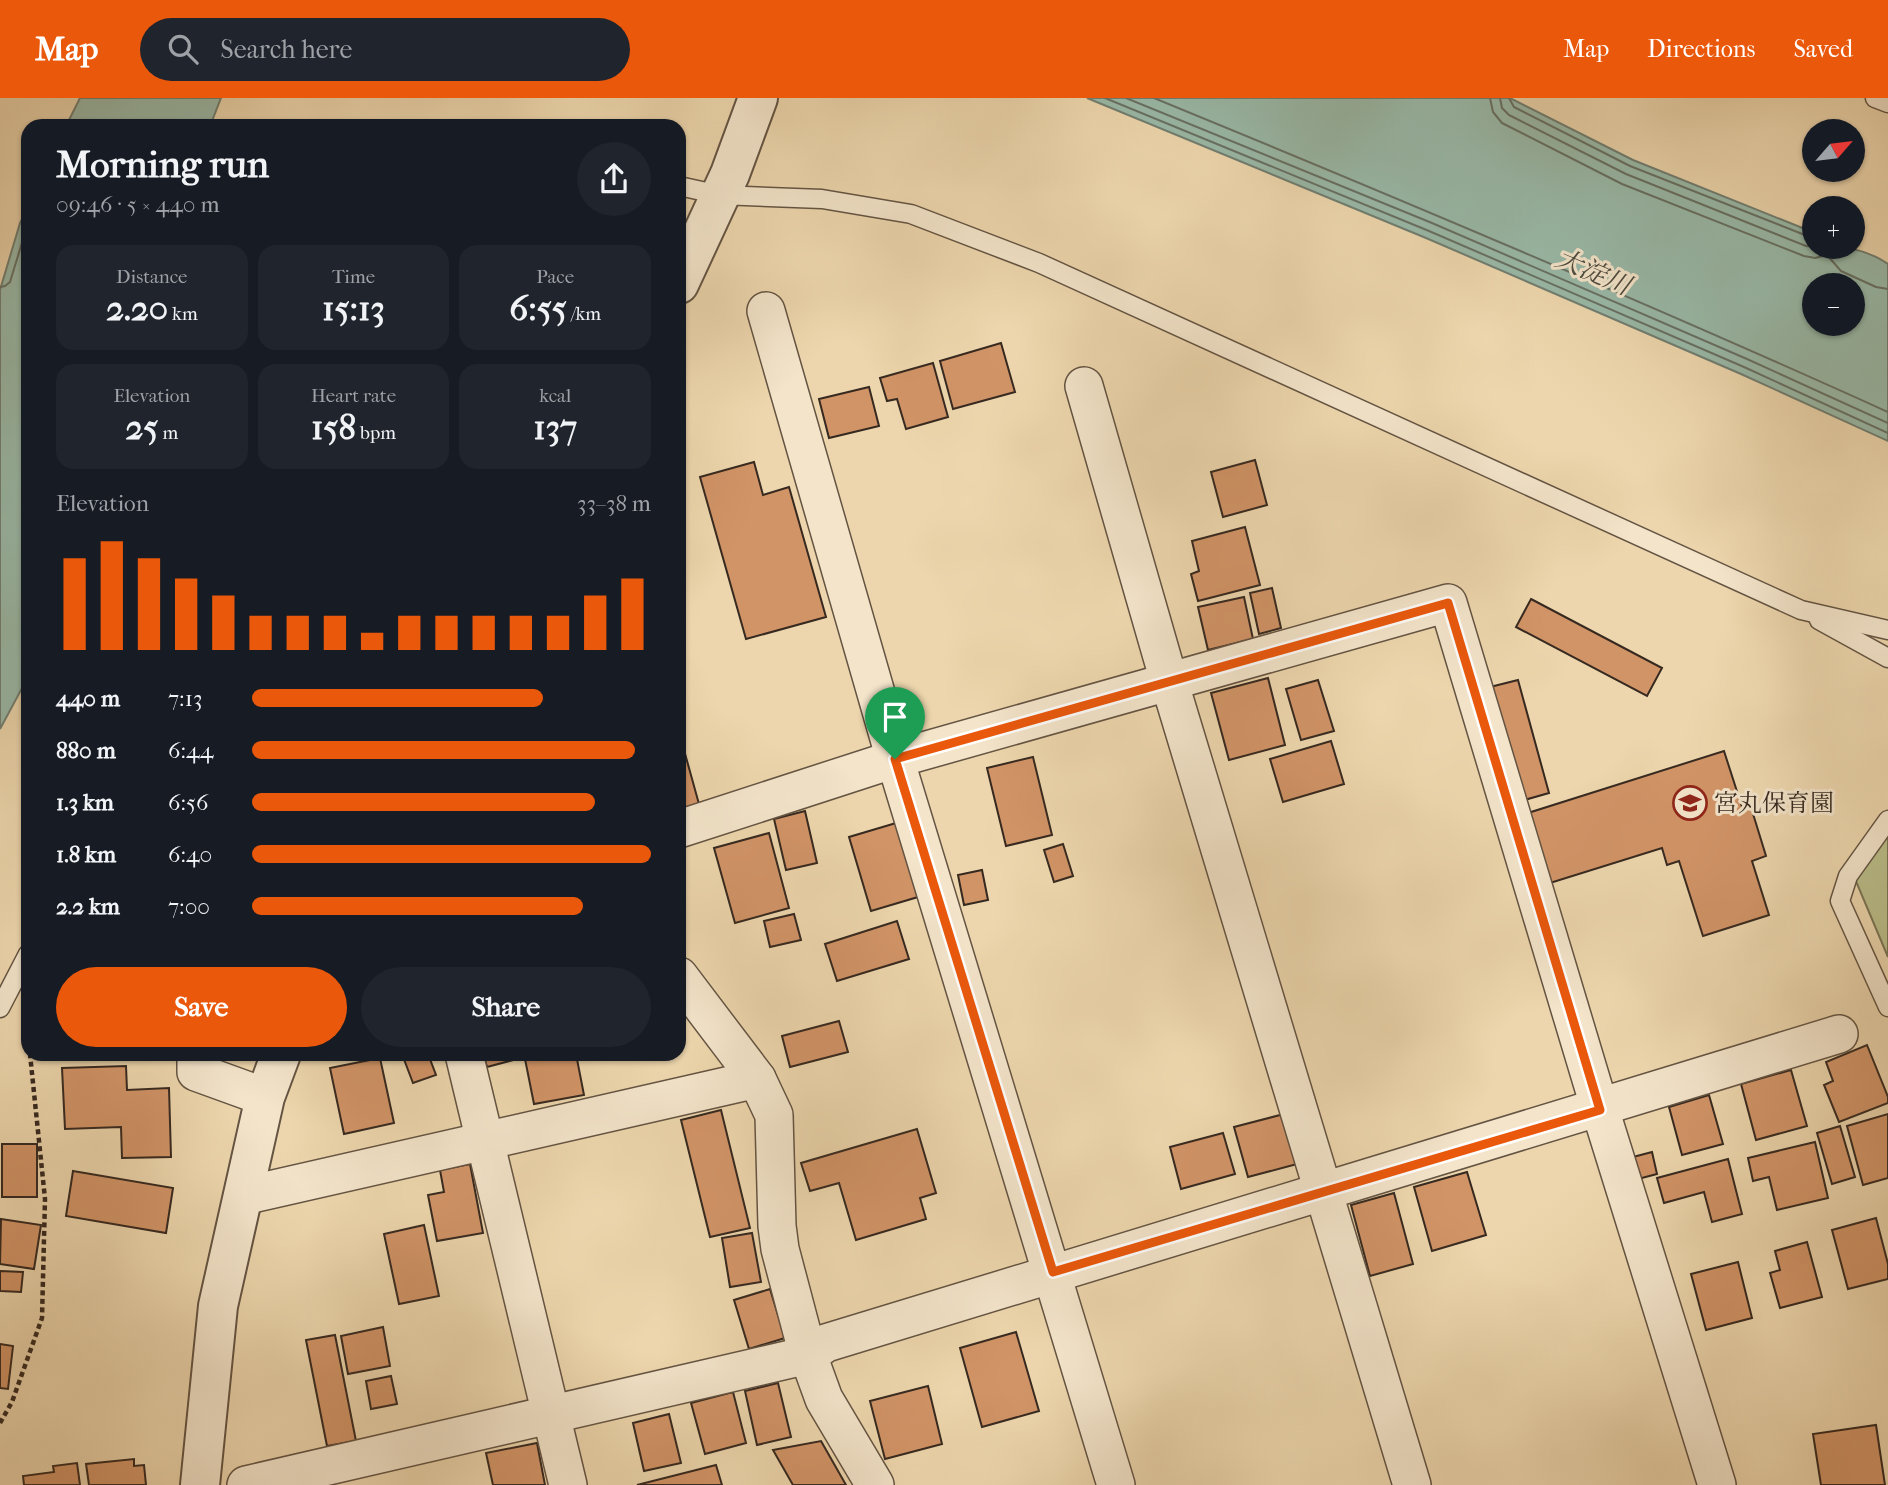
<!DOCTYPE html>
<meta charset="utf-8">
<style>
body{margin:0;font-family:"IM FELL French Canon","Noto Serif JP",serif;background:#20242c;color:#f1f3f6;height:100vh;display:flex;flex-direction:column;font-size:26px;white-space:nowrap}
*{box-sizing:border-box;margin:0}
p{font-size:23px;color:#9ea1a6}
.icon{flex:none;width:38px;height:38px;fill:none;stroke:currentColor;stroke-width:2;stroke-linecap:round;stroke-linejoin:round}
.map{position:relative;flex:1;overflow:hidden}
.side{position:absolute;left:21px;top:21px;width:665px;height:942px;display:flex;flex-direction:column;background:#171b24;border-radius:21px;box-shadow:0 2px 5px #0004}
.side>*{flex:none}
.needle{width:46px;rotate:62deg}
.buttons{position:absolute;left:1802px;top:21px;display:grid;gap:14px}
.buttons a{display:grid;place-items:center;width:63px;height:63px;border-radius:50%;background:#171b24;box-shadow:0 2px 5px #0004;font-size:35px}
.pin{position:absolute;display:grid;place-items:center;width:60px;height:60px;color:#fff;margin:-72px -30px;border-radius:50% 50% 50% 0;rotate:-45deg;box-shadow:0 0 7px #0007}
.pin .icon{rotate:45deg}
.round{display:grid;place-items:center;flex:none;width:74px;height:74px;border-radius:37px;background:#20242c}
.head{display:flex;align-items:center;justify-content:space-between;height:119px;padding:0 35px}
h1{font-size:38px;font-weight:700;line-height:52px}
.metrics{display:grid;grid-template-columns:repeat(3,1fr);gap:10px;height:119px;padding:7px 35px}
.metrics div{display:grid;align-content:center;border-radius:18px;background:#20242c;text-align:center}
.metrics b{font-size:35px;font-weight:700}
.metrics small{font-size:19px;font-weight:400}
.metrics p{font-size:19px}
.chart{height:196px;padding:14px 35px}
.chart p{display:flex;justify-content:space-between}
.chart svg{width:100%;height:126px;margin-top:7px;stroke:#ea580c;stroke-width:6}
.action{display:flex;gap:14px;margin-top:auto;padding:14px 35px}
.action a{flex:1;height:80px;border-radius:42px;background:#ea580c;color:#fff;font-size:28px;font-weight:700;line-height:80px;text-align:center}
.action a+a{background:#20242c;color:#f1f3f6}
ul{padding:0 35px;list-style:none;font-size:23px}
li{display:grid;grid-template-columns:112px 84px 1fr;align-items:center;height:52px}
li i{height:18px;border-radius:9px;background:#ea580c}
header{display:flex;align-items:center;gap:42px;box-sizing:border-box;height:98px;padding:0 35px;background:#ea580c;color:#fff}
header strong{font-size:33px}
nav{display:flex;gap:38px;margin-inline-start:auto;font-size:24px}
.search{width:490px;height:63px;background:#20242c;display:flex;align-items:center;gap:18px;box-sizing:border-box;padding:0 24px;border-radius:38px;color:#9ea1a6;font-size:26px}
.map>svg:first-child{display:block}
.green{fill:#b9bd89;stroke:#787354;stroke-width:2}
.water{fill:#99b9a8;stroke:#717f72;stroke-width:2;fill-rule:evenodd}
.lines{fill:none;stroke-linecap:round;stroke-linejoin:round}
.shore{stroke:#687164;stroke-width:2}
.building{fill:#d19467;stroke:#362920;stroke-width:2}
.service-casing{stroke:#645443;stroke-width:21}
.minor-casing{stroke:#645443;stroke-width:40}
.tertiary-casing{stroke:#645443;stroke-width:42}
.path{stroke:#362920;stroke-width:4.5;stroke-dasharray:5 3.5;stroke-linecap:butt}
.service{stroke:#f3e4ca;stroke-width:18}
.minor{stroke:#f3e4ca;stroke-width:37}
.tertiary{stroke:#f3e4ca;stroke-width:38}
.route-casing{stroke:#fff;stroke-width:14}
.route{stroke:#ea580c;stroke-width:9}
.labels{text-anchor:middle;dominant-baseline:central;stroke-width:6;stroke-linejoin:round;paint-order:stroke}
.poi-label{font-size:24px;fill:#362920;stroke:#f3e4ca;text-anchor:start}
.water-label{font-size:26px;font-style:italic;fill:#4f4d42;stroke:#f3e4ca}
</style>
<header>
<strong>Map</strong>
<div class="search"><svg class="icon" aria-label="search" viewBox="0 0 24 24"><circle cx="10" cy="10" r="6"/><path d="M15 15l6 6"/></svg>Search here</div>
<nav><a>Map</a><a>Directions</a><a>Saved</a></nav>
</header>
<div class="map">
<svg width="1888" height="1387" viewBox="0 0 1888 1387">
<rect width="100%" height="100%" fill="#edd6ad"/>
<filter id="stains"><feTurbulence type="fractalNoise" baseFrequency=".00286" numOctaves="4"/><feColorMatrix values="0 0 0 0 .2 0 0 0 0 .09 0 0 0 0 .02 0 0 0 .5 -.17"/></filter>
<radialGradient id="worn" r=".72"><stop offset=".6" stop-color="#630" stop-opacity="0"/><stop offset="1" stop-color="#630" stop-opacity=".3"/></radialGradient>
<!-- green -->
<path class="green" d="M1888 736V859L1855 781Z"/>
<!-- water -->
<g class="water">
<path d="M80 0H221L210 28H66Z"/>
<path d="M1087 0H1510L1633 62 1815 135V149C1844 149 1863 149 1888 166V343L1741 276 1426 140ZM1815 187H1853V226H1815Z"/>
<path d="M28 109V579L0 631V192L20 125Z"/>
</g>
<g class="lines">
<!-- shore -->
<g class="shore">
<path d="M1105 0 1429 133 1744 269 1888 335"/>
<path d="M1126 0 1432 125 1747 261 1888 325"/>
<path d="M1154 0C1400 101 1645 204 1888 314"/>
<path d="M1490 0 1493 14 1502 25 1622 86 1804 158 1815 160 1827 157 1841 173 1876 189 1888 191"/>
<path d="M1500 0 1502 10 1509 17 1626 76 1806 148 1818 149"/>
<path d="M1509 0 1514 9 1630 68 1815 141"/>
<path d="M0 189 5 188 10 184 28 125"/>
</g>
</g>
<!-- building -->
<g class="building">
<path d="M1001 245 1015 294 953 311 940 263Z"/>
<path d="M933 265 948 319 906 331 897 301 887 303 880 280Z"/>
<path d="M869 289 879 328 829 340 819 301Z"/>
<path d="M1255 362 1267 407 1223 419 1211 374Z"/>
<path d="M754 364 763 397 789 389 826 519 746 541 700 379Z"/>
<path d="M1245 429 1260 487 1198 503 1191 476 1199 473 1192 443Z"/>
<path d="M1272 490 1281 530 1259 536 1250 495Z"/>
<path d="M1244 499 1253 541 1208 552 1198 509Z"/>
<path d="M1531 501 1662 570 1647 598 1516 529Z"/>
<path d="M1268 580 1285 647 1229 662 1211 595Z"/>
<path d="M1318 582 1334 633 1301 642 1286 591Z"/>
<path d="M1518 582 1549 695 1521 703 1490 589Z"/>
<path d="M679 634 699 706 679 712Z"/>
<path d="M1331 643 1344 686 1283 704 1270 661Z"/>
<path d="M1724 653 1742 709 1750 706 1766 758 1752 763 1769 817 1703 838 1679 763 1667 767 1662 750 1550 785 1528 715Z"/>
<path d="M1033 659 1052 737 1006 748 987 670Z"/>
<path d="M805 713 817 765 786 772 774 721Z"/>
<path d="M896 725 918 799 871 813 849 739Z"/>
<path d="M769 735 789 810 735 825 714 750Z"/>
<path d="M1063 746 1073 778 1054 784 1044 752Z"/>
<path d="M982 772 988 802 964 807 958 777Z"/>
<path d="M794 816 801 842 770 849 764 823Z"/>
<path d="M897 823 909 861 837 883 825 846Z"/>
<path d="M839 923 848 954 790 969 782 938Z"/>
<path d="M1867 947 1888 999V1005L1839 1024 1824 987 1833 983 1826 964Z"/>
<rect x="113" y="956" width="51" height="3"/>
<path d="M402 956H428L436 977 413 985Z"/>
<path d="M483 956H516L517 961 487 969Z"/>
<path d="M524 956H576L584 997 534 1006Z"/>
<path d="M380 960 394 1025 344 1036 330 970Z"/>
<path d="M126 968 127 992 169 990 171 1059 122 1060 121 1029 65 1031 62 970Z"/>
<path d="M1791 972 1807 1028 1756 1042 1741 986Z"/>
<path d="M1709 997 1723 1046 1682 1057 1669 1009Z"/>
<path d="M721 1012 750 1130 710 1139 681 1022Z"/>
<path d="M1284 1016 1297 1066 1248 1079 1234 1029Z"/>
<path d="M1888 1016V1080L1863 1087 1847 1028Z"/>
<path d="M1840 1028 1855 1079 1832 1086 1817 1035Z"/>
<path d="M917 1031 936 1095 920 1100 926 1121 856 1142 839 1085 810 1093 801 1065Z"/>
<path d="M1223 1035 1235 1076 1181 1091 1170 1049Z"/>
<path d="M1815 1044 1828 1100 1777 1112 1769 1079 1753 1083 1748 1060Z"/>
<rect x="2" y="1046" width="35" height="53"/>
<path d="M1652 1054 1657 1076 1638 1081 1633 1059Z"/>
<path d="M1728 1061 1742 1116 1712 1124 1704 1094 1664 1105 1657 1080Z"/>
<path d="M470 1066 483 1135 437 1143 428 1097 444 1094 440 1072Z"/>
<path d="M73 1073 173 1090 166 1135 66 1118Z"/>
<path d="M1467 1074 1486 1137 1432 1153 1414 1089Z"/>
<path d="M1394 1095 1413 1166 1370 1178 1351 1107Z"/>
<path d="M1876 1120 1888 1166V1181L1848 1191 1832 1132Z"/>
<path d="M1 1121 41 1127 34 1171 0 1166Z"/>
<path d="M424 1127 439 1198 399 1206 384 1136Z"/>
<path d="M752 1135 761 1184 730 1189 722 1140Z"/>
<path d="M1807 1144 1822 1199 1780 1210 1770 1175 1780 1172 1775 1153Z"/>
<path d="M1738 1164 1752 1220 1706 1232 1691 1176Z"/>
<path d="M0 1173 23 1174 21 1194 0 1193Z"/>
<path d="M770 1191 785 1240 749 1251 734 1202Z"/>
<path d="M383 1229 390 1268 348 1276 341 1238Z"/>
<path d="M1016 1234 1039 1313 982 1329 960 1250Z"/>
<path d="M335 1237 356 1343 327 1348 306 1242Z"/>
<path d="M0 1246 13 1248 8 1291 0 1290Z"/>
<path d="M391 1278 397 1306 371 1311 366 1283Z"/>
<path d="M778 1285 791 1339 757 1347 745 1293Z"/>
<path d="M928 1288 942 1346 885 1361 870 1303Z"/>
<path d="M733 1294 746 1345 705 1356 691 1305Z"/>
<path d="M669 1316 681 1365 644 1373 633 1325Z"/>
<path d="M1876 1327 1885 1387H1821L1813 1336Z"/>
<path d="M821 1343 846 1387H793L773 1352Z"/>
<path d="M537 1345 545 1387H493L486 1355Z"/>
<path d="M134 1361V1368L144 1367 146 1387H89L86 1366Z"/>
<path d="M77 1365 80 1387H24L23 1378 54 1374 53 1368Z"/>
<path d="M716 1367 722 1387H637Z"/>
</g>
<g class="lines">
<!-- service casing -->
<g class="service-casing">
<g id="service">
<path d="M1875 0 1888 5"/>
<path d="M679 88 720 97 822 101 911 116 1039 165 1801 512 1888 532"/>
<path d="M1819 522 1888 560"/>
<path d="M1888 722 1848 778 1840 803 1888 909"/>
<path d="M0 910 28 856"/>
</g>
</g>
<!-- minor casing -->
<g class="minor-casing">
<g id="minor">
<path d="M766 213 895 661 1116 1387"/>
<path d="M1084 288 1169 583 1412 1387"/>
<path d="M679 731 895 661 1448 505 1600 1011 1717 1387"/>
<path d="M679 878 757 981 774 1017 777 1128 780 1151 808 1257 824 1301 875 1387"/>
<path d="M196 956V974L265 999"/>
<path d="M464 956 568 1387"/>
<path d="M243 1098 757 981"/>
<path d="M246 1387 808 1257 826 1245C1163 1139 1502 1042 1839 936"/>
</g>
</g>
<!-- tertiary casing -->
<g class="tertiary-casing">
<g id="tertiary">
<path d="M679 186 730 76 758 0"/>
<path d="M200 1387 218 1208 265 999 281 956"/>
</g>
</g>
<!-- path -->
<path class="path" d="M0 1325 12 1304 42 1220 45 1101 30 956"/>
<!-- service -->
<use href="#service" class="service"/>
<!-- minor -->
<use href="#minor" class="minor"/>
<!-- tertiary -->
<use href="#tertiary" class="tertiary"/>
</g>
<g class="lines">
<!-- route casing -->
<g class="route-casing">
<path id="route" d="M1448 505 1600 1012 1053 1174 895 661Z"/>
</g>
<!-- route -->
<use href="#route" class="route"/>
</g>
<!-- icons -->
<defs>
<g id="school-ring" transform="scale(1.75)"><circle r="9.5" fill="#f3e4ca" stroke="#8f2418" stroke-width="1.5"/><path d="M0-5L7-2L0 1L-7-2ZM-4 1L0 2.5L4 1V4Q0 6-4 4Z" fill="#8f2418"/></g>
</defs>
<g fill-rule="evenodd">
<use href="#school-ring" x="1690" y="705"/>
</g>
<g class="labels">
<!-- poi labels -->
<g class="poi-label">
<text x="1714" y="705">宮丸保育園</text>
</g>
<!-- water labels -->
<g class="water-label">
<text transform="translate(1593 174) rotate(23)">大淀川</text>
</g>
</g>
<rect width="100%" height="100%" filter="url(#stains)"/>
<rect width="100%" height="100%" fill="url(#worn)"/>
</svg>
<div class="buttons">
<a><svg class="needle" viewBox="-14 -14 28 28"><path d="M0-13l5 13h-10z" fill="#e53935"/><path d="M0 13l5-13h-10z" fill="#9ea1a6"/></svg></a>
<a>+</a>
<a>−</a>
</div>
<div class="pin" style="left:895px;top:661px;background:#1e9e55"><svg class="icon" aria-label="arrive" viewBox="0 0 24 24"><path d="M6 21V4h12l-3 4 3 4H6"/></svg></div>
<section class="side">
<div class="head"><div><h1>Morning run</h1><p>09:46 · 5 × 440 m</p></div><a class="round"><svg class="icon" aria-label="share" viewBox="0 0 24 24"><path d="M12 15V3M7 8l5-5 5 5M5 13v7h14v-7"/></svg></a></div>
<div class="metrics">
<div><p>Distance</p><b>2.20<small> km</small></b></div>
<div><p>Time</p><b>15:13</b></div>
<div><p>Pace</p><b>6:55<small> /km</small></b></div>
</div>
<div class="metrics">
<div><p>Elevation</p><b>25<small> m</small></b></div>
<div><p>Heart rate</p><b>158<small> bpm</small></b></div>
<div><p>kcal</p><b>137</b></div>
</div>
<div class="chart"><p><span>Elevation</span>33–38 m</p>
<svg viewBox="0 0 160 44" preserveAspectRatio="none"><path d="M5 44V12M15 44V6M25 44V12M35 44V19M45 44V25M55 44V32M65 44V32M75 44V32M85 44V38M95 44V32M105 44V32M115 44V32M125 44V32M135 44V32M145 44V25M155 44V19"/></svg>
</div>
<ul>
<li><b>440 m</b>7:13<i style="width:73%"></i></li>
<li><b>880 m</b>6:44<i style="width:96%"></i></li>
<li><b>1.3 km</b>6:56<i style="width:86%"></i></li>
<li><b>1.8 km</b>6:40<i style="width:100%"></i></li>
<li><b>2.2 km</b>7:00<i style="width:83%"></i></li>
</ul>
<div class="action"><a>Save</a><a>Share</a></div>
</section>
</div>
